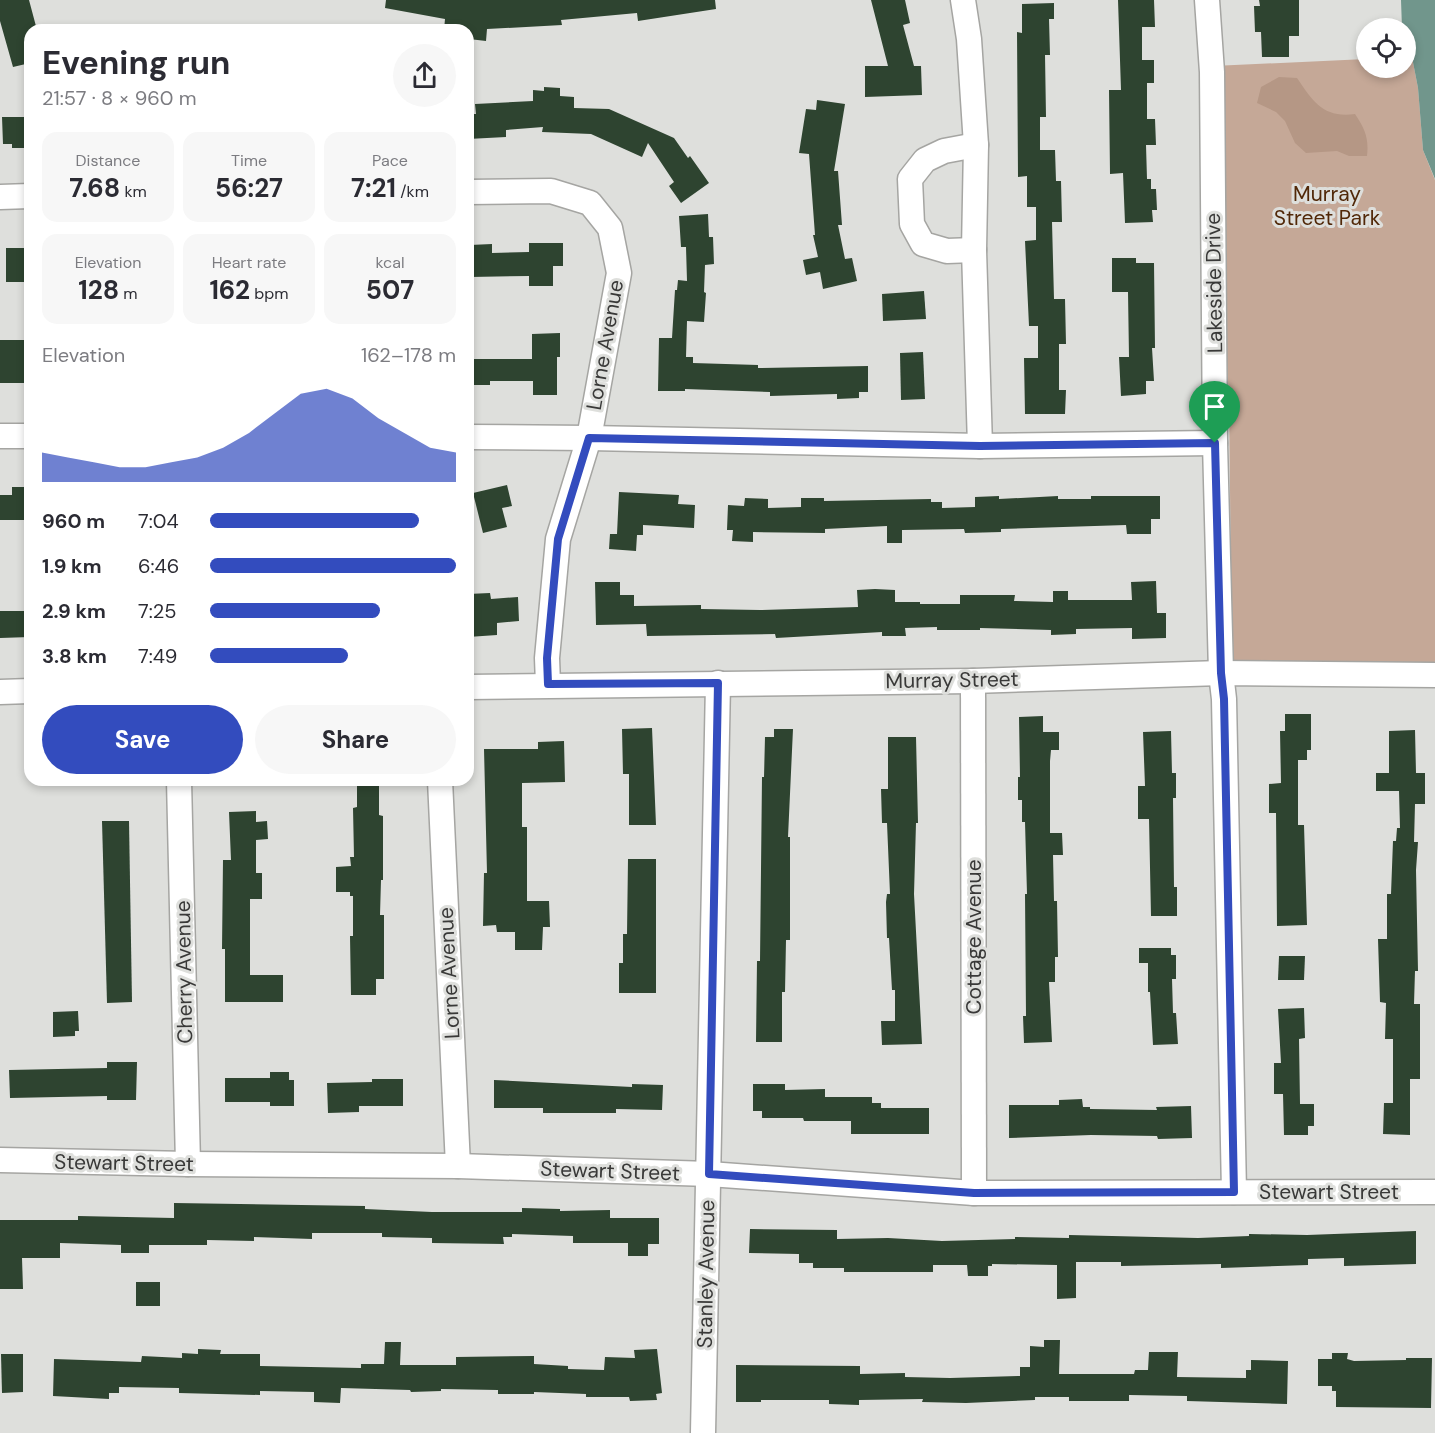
<!DOCTYPE html>
<meta charset="utf-8">
<style>
body{margin:0;font-family:"DM Sans",sans-serif;background:#f7f7f7;color:#2b2b33;height:100vh;display:flex;flex-direction:column;font-size:22px;white-space:nowrap}
*{box-sizing:border-box;margin:0}
p{font-size:20px;color:#7c7c81}
.icon{flex:none;width:33px;height:33px;fill:none;stroke:currentColor;stroke-width:2;stroke-linecap:round;stroke-linejoin:round}
.map{position:relative;flex:1;overflow:hidden}
.details{position:absolute;left:24px;top:24px;width:450px;height:762px;display:flex;flex-direction:column;background:#fff;border-radius:18px;box-shadow:0 3px 9px #0003}
.details>*{flex:none}
.tools{position:absolute;left:1356px;top:18px;display:grid;gap:12px}
.tools a{display:grid;place-items:center;width:60px;height:60px;border-radius:50%;background:#fff;box-shadow:0 3px 9px #0003;font-size:30px}
.pin{position:absolute;display:grid;place-items:center;width:51px;height:51px;color:#fff;margin:-62px -26px;border-radius:50% 50% 50% 0;rotate:-45deg;box-shadow:0 0 6px #0007}
.pin .icon{rotate:45deg}
.round{display:grid;place-items:center;flex:none;width:63px;height:63px;border-radius:32px;background:#f7f7f7}
.overview{display:flex;align-items:center;justify-content:space-between;height:102px;padding:0 18px}
h1{font-size:33px;font-weight:700;line-height:45px}
.figures{display:grid;grid-template-columns:repeat(3,1fr);gap:9px;height:102px;padding:6px 18px}
.figures div{display:grid;align-content:center;border-radius:15px;background:#f7f7f7;text-align:center}
.figures b{font-size:26px;font-weight:700}
.figures small{font-size:16px;font-weight:400}
.figures p{font-size:16px}
.chart{height:168px;padding:12px 18px}
.chart p{display:flex;justify-content:space-between}
.chart svg{width:100%;height:108px;margin-top:6px;fill:#334cbe;opacity:.7}
.primary-button{display:flex;gap:12px;margin-top:auto;padding:12px 18px}
.primary-button a{flex:1;height:69px;border-radius:36px;background:#334cbe;color:#fff;font-size:24px;font-weight:700;line-height:69px;text-align:center}
.primary-button a+a{background:#f7f7f7;color:#2b2b33}
ul{padding:0 18px;list-style:none;font-size:20px}
li{display:grid;grid-template-columns:96px 72px 1fr;align-items:center;height:45px}
li i{height:15px;border-radius:8px;background:#334cbe}
.map>svg:first-child{display:block}
.green{fill:#c5a897}
.forest{fill:#b59785}
.water{fill:#71968c}
.building{fill:#2e4430}
.lines{fill:none;stroke-linecap:round;stroke-linejoin:round}
.street-casing{stroke:#a5a5a2;stroke-width:27}
.street{stroke:#fff;stroke-width:24}
.route-casing{stroke:#fff;stroke-width:12}
.route{stroke:#334cbe;stroke-width:8}
.labels{text-anchor:middle;dominant-baseline:central;stroke-width:6;stroke-linejoin:round;paint-order:stroke}
.park-label{font-size:21px;fill:#512808;stroke:#dedfdc}
.street-label{font-size:21px;fill:#393938;stroke:#dedfdc}
</style>
<div class="map">
<svg width="1435" height="1433" viewBox="0 0 1435 1433">
<rect width="100%" height="100%" fill="#dedfdc"/>
<!-- green -->
<path class="green" d="M1406 57H1412L1418 88 1423 150 1435 180V671L1232 663 1229 402 1213 66 1366 59V68H1406Z"/>
<!-- forest -->
<path class="forest" d="M1279 77 1297 78C1314 103 1324 118 1355 114 1365 129 1369 138 1367 156H1349L1337 151 1306 153 1295 143 1285 121 1276 112 1257 103 1261 87Z"/>
<!-- water -->
<path class="water" d="M1401 0H1435V179L1423 150 1418 88 1412 57 1406 44V28H1402Z"/>
<!-- building -->
<g class="building">
<path d="M0 0H29L37 30H30V63L13 67 0 21Z"/>
<path d="M386 0H715L716 9 638 21 637 13 561 20 562 25 487 29 486 41 469 39 470 30H444L445 19 385 8Z"/>
<path d="M871 0H905L910 23 903 25 914 66H921L922 95 865 97V66H888Z"/>
<path d="M1118 0H1154L1155 27H1142V60H1154V83H1147V119H1155L1156 145H1146L1147 179H1151V189H1156L1157 210H1152L1153 222 1125 223 1123 173 1110 174 1109 90H1121Z"/>
<path d="M1259 0H1299V36H1289V57H1262L1261 32H1255L1254 6H1260Z"/>
<path d="M1054 3V19H1049L1050 55H1045L1046 117H1040V150H1055L1056 181H1061L1062 222H1052L1054 299H1065L1066 344H1059V390H1066L1065 414H1025L1024 358H1038V326H1029L1025 241 1036 240V207H1027V176L1018 177 1017 32 1022 33V4Z"/>
<path d="M544 87 560 88V96L574 97V108L609 109 674 138 688 158 690 156 709 183 681 203 669 186 674 182 648 143 642 157 591 134 542 132 543 127 506 130V137L468 139V114H476L475 104 533 101V90L544 91Z"/>
<path d="M817 100 845 104 834 171H838L842 225H838L845 259 852 258 857 281 823 289 820 272 806 275 803 260 818 257 813 235H815L809 154 799 153 806 109 816 110Z"/>
<path d="M2 117H30V148H12V144H3Z"/>
<path d="M708 214 709 237H713L714 264 705 265 704 292 706 293 704 322 687 321 686 357H693V363L758 365V368L868 366V392H859V398L837 399V394L770 396V392L685 389V391H658L659 338H672L675 290H677L678 280 687 281 686 247H681L679 216Z"/>
<path d="M529 243H563V266H553V286H529V276L470 277V245L492 244V253L529 252Z"/>
<path d="M6 248H29L30 282H6Z"/>
<path d="M1112 258H1136V263H1154L1155 348H1152L1154 381H1146V394L1121 396 1119 357H1129L1128 292H1112Z"/>
<path d="M924 291 926 319 883 321 882 294Z"/>
<path d="M560 333V357H557V395H533V381H490V385H469V359H532V334Z"/>
<rect x="0" y="340" width="30" height="43"/>
<path d="M923 352 925 399 901 400 900 353Z"/>
<path d="M507 485 512 506 502 508 507 527 483 533 473 493Z"/>
<path d="M12 487H30V520H0V495H12Z"/>
<path d="M619 492 679 495 678 504 695 505 694 528 643 525V535H637L636 551 609 549 610 534H617Z"/>
<path d="M999 496V499L1058 496V499H1091V496H1160V519H1151V534H1127L1126 525 1001 529V532L965 533 964 529 902 530V543H887V526L825 529V533L753 532V542L732 541 733 530H727L728 505 744 506 745 498 768 499V508L801 507V498H824V501L931 499V502H942V508L975 507V497Z"/>
<path d="M1156 581 1157 613H1166V638L1132 639V628L1076 629V634L1051 635V630L980 628V630H937V627L905 628 906 636H882V632L776 638 775 634 647 636 646 624 596 625 595 582H620V595H634V606L701 605V609L760 610 858 607 857 590 875 589 895 590V602H920V604H960V595H1015L1014 601 1053 602V591H1068V600H1132L1131 582Z"/>
<path d="M490 593 491 599 518 597 519 621 497 623V635L468 637V594Z"/>
<path d="M0 611H30V637L0 638Z"/>
<path d="M1285 714H1311V750H1307V760H1298V825H1304L1307 925 1277 926 1276 813H1269V784L1281 783 1280 731H1285Z"/>
<path d="M1043 716V732H1059V750H1051L1050 761V833H1062L1063 855H1053L1054 901H1057L1058 957H1055V982H1049L1052 1042 1024 1043 1023 1016H1026L1025 894H1027L1025 822H1022V800H1018V777H1020L1019 717Z"/>
<path d="M652 728 656 825H629V774H623L622 729Z"/>
<path d="M774 729H793L788 837H790V940H786L785 992H782V1042H756L757 961H760L762 777H764L765 737H774Z"/>
<path d="M1415 730 1416 773H1425V804H1415L1414 842H1418L1416 870 1418 971H1415L1414 1004H1420V1079H1410V1135L1383 1134 1384 1103H1393V1039H1385L1386 1003 1380 1002 1378 939H1387V894H1391L1393 841H1396L1397 828H1400L1399 791H1376V773H1389V731Z"/>
<path d="M1171 731 1172 773H1176V798H1173L1174 887H1177V916H1151L1149 819H1138V786H1145L1143 732Z"/>
<path d="M888 737H916L918 823H916L914 894 922 1044 882 1045 881 1021H895V990H892L889 938H887L886 902 887 894H890L887 823H882L881 789H888Z"/>
<path d="M564 741 565 782 522 783V827H527V901H549L550 927H543L542 950H515V932H497L496 925 483 926 484 873H487L484 749H538V742Z"/>
<path d="M357 780H379V815L383 816V880H381L380 915H384V979H376V995H351L350 936H353V896H350V892H336V867L351 866 350 857H354L353 808 357 807Z"/>
<path d="M256 811V822L267 821 268 839 256 840V873H262V899H250V975H283V1002H225V949H222L223 860H231L229 812Z"/>
<path d="M102 821H129L132 1002 107 1003Z"/>
<path d="M628 859H656V993H619V963H623V934H627Z"/>
<path d="M1139 948H1171V955H1176V979H1172L1173 1013H1176L1178 1044 1153 1045 1150 992H1148V963H1139Z"/>
<path d="M1279 956H1305L1304 980H1278Z"/>
<path d="M1304 1008 1305 1038 1299 1039 1300 1104H1314V1126H1308V1135H1284L1283 1094H1274V1063H1281L1278 1009Z"/>
<path d="M78 1011 79 1031H75V1036L53 1037V1012Z"/>
<path d="M107 1062H137L136 1100H107V1096L10 1098 9 1070 107 1068Z"/>
<path d="M270 1072H289V1080H294V1106H270V1102H225V1078H270Z"/>
<path d="M372 1079H403V1106H359V1112L328 1113 327 1083 372 1082Z"/>
<path d="M494 1080 632 1087V1084L663 1085 662 1110 616 1109V1113H543V1108H494Z"/>
<path d="M753 1084H785V1090L825 1089V1097H872V1103H881V1108H929V1134H851V1121H804L803 1118H762V1111H753Z"/>
<path d="M1082 1099 1083 1107H1090V1109L1157 1110 1156 1107 1191 1106 1192 1138 1158 1139 1157 1136 1091 1135 1009 1138V1105H1059V1100Z"/>
<path d="M174 1203 365 1206V1209L432 1212H522V1208L560 1209V1211L610 1210V1218H659V1244H648V1256H628V1243H573V1236L512 1234V1237H503L504 1244 432 1243V1238L382 1237V1233H312V1239L254 1237V1241L207 1240V1245H149V1253H121V1245L60 1243V1258H22L23 1289H0V1220H78V1216L174 1218Z"/>
<path d="M750 1229 837 1230V1239L888 1238 942 1241 1015 1239V1237L1069 1238V1235L1198 1238 1249 1236V1234L1307 1235 1416 1231V1264L1344 1266V1258L1308 1259V1265L1221 1268V1264L1121 1266V1262H1076V1298L1057 1299V1265L992 1264V1266H988V1276H968L967 1265H933V1272H844V1268H813V1263H799V1254L749 1253Z"/>
<rect x="136" y="1282" width="24" height="24"/>
<path d="M1044 1340H1060L1059 1374H1134L1135 1370H1148L1149 1352H1178L1177 1377 1246 1378V1370H1251V1360L1288 1361 1287 1404 1187 1401V1396L1129 1395V1401H1069V1397H1035V1400L966 1403 922 1402 923 1399 859 1400V1405L829 1404V1400H761V1402H736V1365L860 1366V1374L905 1373V1377L950 1378 1020 1376V1367H1030V1346L1044 1347Z"/>
<path d="M385 1342H401L400 1365H456V1357L534 1356V1364L568 1366V1369L604 1370 605 1357 635 1358 634 1350 657 1349 662 1393 656 1394 657 1400 630 1401 629 1397H586V1394L534 1392V1394H498V1390L441 1389V1391L411 1392 410 1390 341 1388 340 1403 314 1402V1392L260 1391V1395L179 1393V1388L119 1387V1393H109V1399L53 1396 54 1359 141 1362 142 1356 182 1358V1353L198 1354V1349L221 1350 220 1354H260V1366L361 1368V1364H384Z"/>
<path d="M1332 1353H1348L1347 1359 1354 1361 1406 1360V1358H1432L1431 1408 1336 1407V1391H1332V1386H1318V1359H1332Z"/>
<path d="M1 1354H23V1392L2 1393Z"/>
</g>
<g class="lines">
<!-- street casing -->
<g class="street-casing">
<g id="street">
<path d="M963 0 969 39 976 145 974 250 980 446"/>
<path d="M1207 0 1212 72 1215 443 1221 673 1224 699 1234 1192"/>
<path d="M468 192 551 191 590 203 610 228 619 273 589 438 558 539 547 658 548 684"/>
<path d="M0 197 30 196"/>
<path d="M974 250 947 251 923 244 912 224 910 179 925 160 944 151 976 145"/>
<path d="M0 436H30"/>
<path d="M468 437 589 438 980 446 1215 443"/>
<path d="M973 681 974 1193"/>
<path d="M468 687 973 681 1221 673 1435 675"/>
<path d="M0 692 30 691"/>
<path d="M179 780 188 1164"/>
<path d="M440 780 458 1166"/>
<path d="M0 1160 188 1164 458 1166 709 1174 974 1193 1435 1192"/>
<path d="M703 1433 718 683"/>
</g>
</g>
<!-- street -->
<use href="#street" class="street"/>
</g>
<g class="lines">
<!-- route casing -->
<g class="route-casing">
<path id="route" d="M589 438 980 446 1215 443 1221 673 1224 699 1234 1192 974 1193 709 1174 718 683 548 684 547 658 558 539Z"/>
</g>
<!-- route -->
<use href="#route" class="route"/>
</g>
<g class="labels">
<!-- park labels -->
<g class="park-label">
<text x="1327" y="194">Murray<tspan x="1327" dy="24">Street Park</tspan></text>
</g>
<!-- street labels -->
<g class="street-label">
<text transform="translate(1214 283) rotate(-91)">Lakeside Drive</text>
<text transform="translate(605 345) rotate(-80)">Lorne Avenue</text>
<text transform="translate(952 680) rotate(-1)">Murray Street</text>
<text transform="translate(974 937) rotate(-90)">Cottage Avenue</text>
<text transform="translate(184 972) rotate(-91)">Cherry Avenue</text>
<text transform="translate(449 973) rotate(-93)">Lorne Avenue</text>
<text transform="translate(124 1163) rotate(1)">Stewart Street</text>
<text transform="translate(610 1171) rotate(2)">Stewart Street</text>
<text x="1329" y="1192">Stewart Street</text>
<text transform="translate(706 1274) rotate(-89)">Stanley Avenue</text>
</g>
</g>
</svg>
<div class="tools">
<a><svg class="icon" aria-label="locate" viewBox="0 0 24 24"><circle cx="12" cy="12" r="6"/><path d="M12 2v4M12 18v4M2 12h4M18 12h4"/></svg></a>
</div>
<div class="pin" style="left:1215px;top:443px;background:#1e9e55"><svg class="icon" aria-label="arrive" viewBox="0 0 24 24"><path d="M6 21V4h12l-3 4 3 4H6"/></svg></div>
<section class="details">
<div class="overview"><div><h1>Evening run</h1><p>21:57 · 8 × 960 m</p></div><a class="round"><svg class="icon" aria-label="share" viewBox="0 0 24 24"><path d="M12 15V3M7 8l5-5 5 5M5 13v7h14v-7"/></svg></a></div>
<div class="figures">
<div><p>Distance</p><b>7.68<small> km</small></b></div>
<div><p>Time</p><b>56:27</b></div>
<div><p>Pace</p><b>7:21<small> /km</small></b></div>
</div>
<div class="figures">
<div><p>Elevation</p><b>128<small> m</small></b></div>
<div><p>Heart rate</p><b>162<small> bpm</small></b></div>
<div><p>kcal</p><b>507</b></div>
</div>
<div class="chart"><p><span>Elevation</span>162–178 m</p>
<svg viewBox="0 0 160 44" preserveAspectRatio="none"><path d="M0 44V32L10 34L20 36L30 38L40 38L50 36L60 34L70 30L80 24L90 16L100 8L110 6L120 10L130 18L140 24L150 30L160 32V44z"/></svg>
</div>
<ul>
<li><b>960 m</b>7:04<i style="width:85%"></i></li>
<li><b>1.9 km</b>6:46<i style="width:100%"></i></li>
<li><b>2.9 km</b>7:25<i style="width:69%"></i></li>
<li><b>3.8 km</b>7:49<i style="width:56%"></i></li>
</ul>
<div class="primary-button"><a>Save</a><a>Share</a></div>
</section>
</div>
